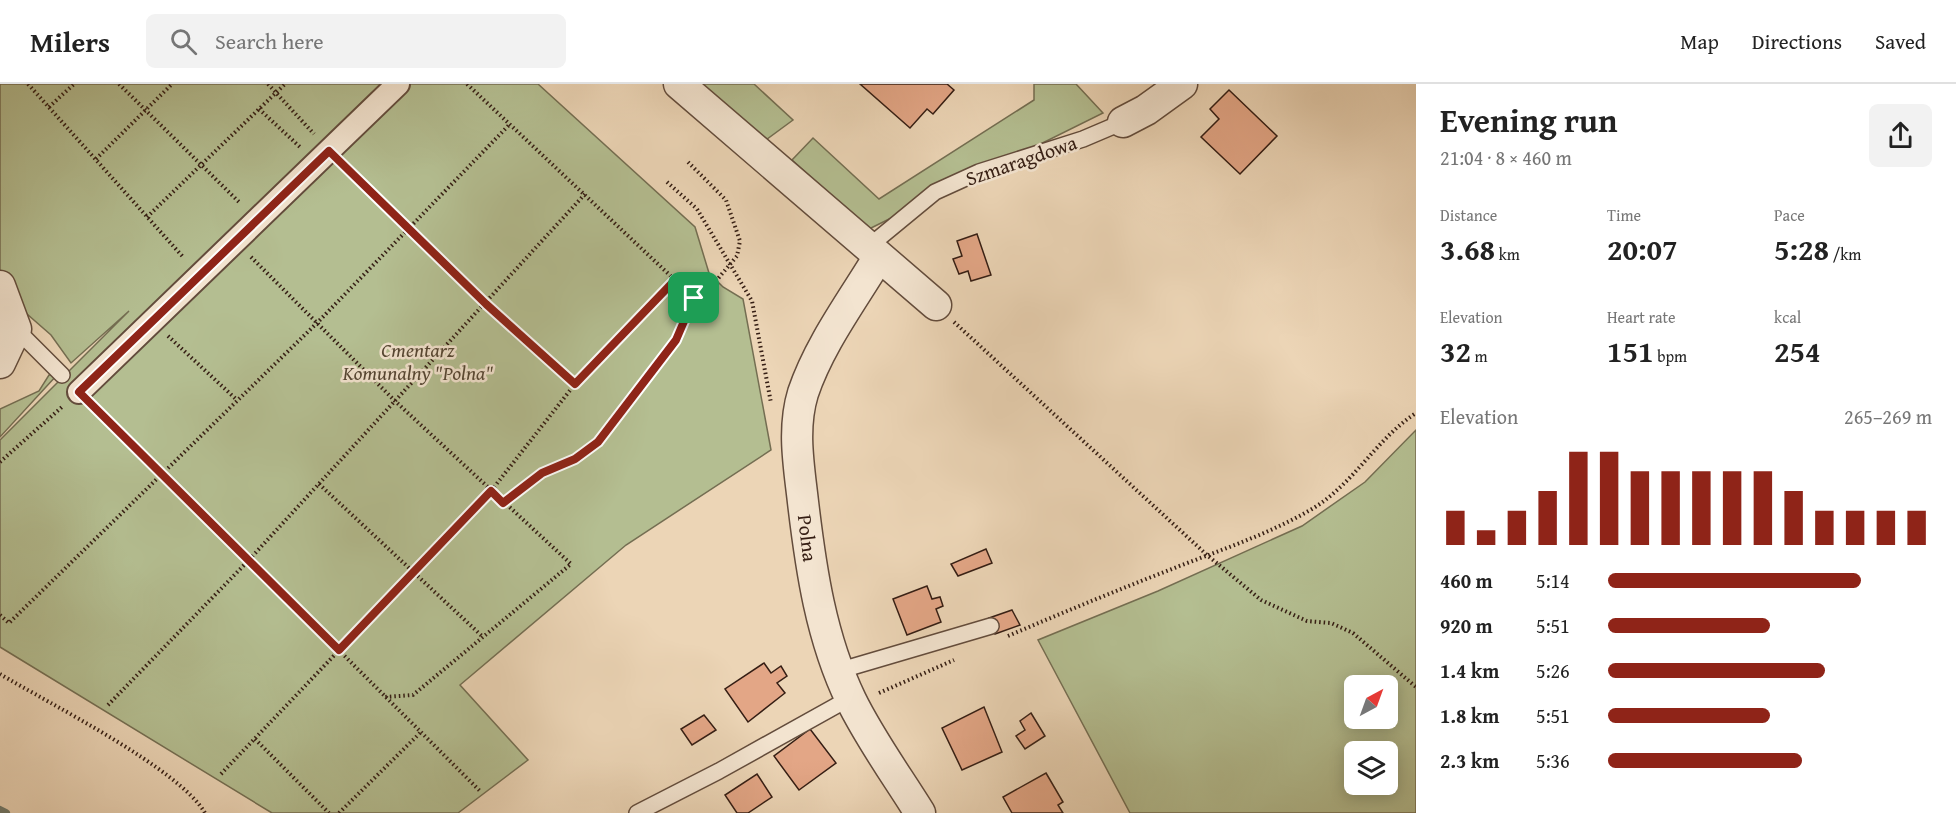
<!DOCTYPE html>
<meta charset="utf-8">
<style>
body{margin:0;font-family:"Gentium Book Plus",serif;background:#f2f2f2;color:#222;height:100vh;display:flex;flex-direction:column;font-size:22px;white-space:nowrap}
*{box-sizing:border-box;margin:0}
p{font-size:20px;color:#767676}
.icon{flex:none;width:33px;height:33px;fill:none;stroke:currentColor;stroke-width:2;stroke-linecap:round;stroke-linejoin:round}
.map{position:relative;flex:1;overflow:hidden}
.details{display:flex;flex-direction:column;background:#fff;width:540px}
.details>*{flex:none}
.needle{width:39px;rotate:41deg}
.tools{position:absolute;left:1344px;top:591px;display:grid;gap:12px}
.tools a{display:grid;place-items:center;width:54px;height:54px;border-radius:9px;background:#fff;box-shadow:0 3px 15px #0003;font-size:30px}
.pin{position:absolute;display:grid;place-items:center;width:51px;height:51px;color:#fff;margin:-26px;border-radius:12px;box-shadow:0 3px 9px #0006}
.round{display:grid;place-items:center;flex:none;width:63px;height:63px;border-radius:9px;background:#f2f2f2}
.head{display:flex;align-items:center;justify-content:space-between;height:102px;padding:0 24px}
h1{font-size:33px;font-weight:800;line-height:45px}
.figures{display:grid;grid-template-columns:repeat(3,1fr);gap:9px;height:102px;padding:6px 24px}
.figures div{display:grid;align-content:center}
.figures b{font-size:30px;font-weight:800}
.figures small{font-size:16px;font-weight:400}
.figures p{font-size:16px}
.chart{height:168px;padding:12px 24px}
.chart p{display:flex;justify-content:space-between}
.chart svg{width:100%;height:108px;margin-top:6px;stroke:#8f2418;stroke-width:6}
ul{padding:0 24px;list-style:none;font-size:20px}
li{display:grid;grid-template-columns:96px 72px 1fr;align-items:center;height:45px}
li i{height:15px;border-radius:8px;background:#8f2418}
header{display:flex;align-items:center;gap:36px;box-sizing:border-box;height:84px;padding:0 30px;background:#fff;border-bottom:2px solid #e0e0e0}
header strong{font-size:28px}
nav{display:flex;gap:33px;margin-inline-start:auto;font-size:21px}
.search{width:420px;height:54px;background:#f2f2f2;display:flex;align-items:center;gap:15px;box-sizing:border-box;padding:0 21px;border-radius:9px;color:#767676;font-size:22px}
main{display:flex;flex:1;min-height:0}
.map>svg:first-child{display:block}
.green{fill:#b4be91;stroke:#746e52;stroke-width:1.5;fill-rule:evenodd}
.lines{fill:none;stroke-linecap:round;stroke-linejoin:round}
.stream{stroke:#717b6e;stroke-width:8}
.building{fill:#e3a686;stroke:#351e14;stroke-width:1.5}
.service-casing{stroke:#634c3c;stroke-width:18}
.pedestrian-casing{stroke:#634c3c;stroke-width:26}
.minor-casing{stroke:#634c3c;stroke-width:33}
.path{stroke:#351e14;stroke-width:4;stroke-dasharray:1.5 3;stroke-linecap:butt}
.service{stroke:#f3e4d0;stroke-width:15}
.pedestrian{stroke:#f3e4d0;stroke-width:22}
.minor{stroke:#f3e4d0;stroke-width:30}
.route-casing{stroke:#fff;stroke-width:12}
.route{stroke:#8f2418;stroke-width:8}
.labels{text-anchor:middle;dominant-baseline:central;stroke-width:5;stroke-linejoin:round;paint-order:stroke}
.street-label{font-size:20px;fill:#351e14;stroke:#f3e4d0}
.park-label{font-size:20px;font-style:italic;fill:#554633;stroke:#f3e4d0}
</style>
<header>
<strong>Milers</strong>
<div class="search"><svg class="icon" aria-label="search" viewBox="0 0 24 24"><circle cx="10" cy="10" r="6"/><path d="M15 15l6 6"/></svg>Search here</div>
<nav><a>Map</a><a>Directions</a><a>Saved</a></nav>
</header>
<main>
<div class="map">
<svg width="1416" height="729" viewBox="0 0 1416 729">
<rect width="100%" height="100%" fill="#ecd5b6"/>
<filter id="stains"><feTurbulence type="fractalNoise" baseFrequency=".00333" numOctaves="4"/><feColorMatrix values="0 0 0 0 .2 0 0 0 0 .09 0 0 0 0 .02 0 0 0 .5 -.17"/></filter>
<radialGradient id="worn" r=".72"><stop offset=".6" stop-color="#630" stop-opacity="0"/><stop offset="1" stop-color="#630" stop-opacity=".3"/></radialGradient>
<!-- green -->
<g class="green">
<path d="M0 0H538L695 143 709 189 723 203 743 215 771 366 626 461 460 601 528 676 458 729H272L0 563V356L129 227 71 279 51 251 11 216 0 194Z"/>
<path d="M699 0H754L793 36 763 58Z"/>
<path d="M1034 0H1076L1103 29 869 145 792 76 813 54 879 115 1034 16Z"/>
<path d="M49 291H57L0 353V325L39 307Z"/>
<path d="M1416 346V729H1130L1038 556 1158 507 1302 442 1365 398ZM1354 602H1388V634H1354ZM1354 668H1388V700H1354Z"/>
</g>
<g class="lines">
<!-- stream -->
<path class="stream" d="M0 726 6 729"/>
</g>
<!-- building -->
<g class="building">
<path d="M860 0H947L954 6 933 30 927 25 910 44Z"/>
<path d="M1229 6 1277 52 1240 90 1201 53 1219 35 1210 25Z"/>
<path d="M977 150 991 191 971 197 968 187 959 190 953 175 962 172 957 157Z"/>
<path d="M986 465 992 479 958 492 951 480Z"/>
<path d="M927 502 932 515 940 513 943 522 936 525 941 538 907 551 893 515Z"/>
<path d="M1012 526 1020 541 995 550 989 534Z"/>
<path d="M764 579 771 589 781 582 787 592 777 599 785 609 748 638 725 605Z"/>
<path d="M984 623 1002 668 962 686 942 644Z"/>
<path d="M1031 629 1045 652 1025 665 1016 652 1025 646 1020 637Z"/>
<path d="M704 631 716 646 692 661 681 645Z"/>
<path d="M810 645 836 679 799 706 774 672Z"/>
<path d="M1046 689 1063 718 1058 721 1063 729H1012L1003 713Z"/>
<path d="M757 690 772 713 748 729H737L725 711Z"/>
</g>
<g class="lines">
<!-- service casing -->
<g class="service-casing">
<g id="service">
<path d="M867 164 935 108 979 88 1083 55 1123 38"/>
<path d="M16 245 62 291"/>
<path d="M838 587 991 542"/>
<path d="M637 729 719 687 850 614"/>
</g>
</g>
<!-- pedestrian casing -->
<g class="pedestrian-casing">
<path id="pedestrian" d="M79 308 398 0"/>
</g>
<!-- minor casing -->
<g class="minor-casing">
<g id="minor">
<path d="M679 0 936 221"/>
<path d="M1123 38 1146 26 1182 0"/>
<path d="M878 174C852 217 819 261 803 309 792 345 799 382 803 418 811 486 821 554 851 616 870 655 897 692 920 729"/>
<path d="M0 202 16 245 0 279"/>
</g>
</g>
<!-- path -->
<g class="path">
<path d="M28 0 184 174"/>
<path d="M119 0 240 119"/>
<path d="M268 0 314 50"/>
<path d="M467 0 694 214"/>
<path d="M49 23 74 0"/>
<path d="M259 25 300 63"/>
<path d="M96 75 172 0"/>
<path d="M344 82 486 220 575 300"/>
<path d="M667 98 697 125 752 217 771 319"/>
<path d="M147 133 285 0"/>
<path d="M251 173 395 317 571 480 413 611 385 613"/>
<path d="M954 238 1207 471 1261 516 1307 537 1331 539 1353 549 1416 603"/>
<path d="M168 252 237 316"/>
<path d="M96 324 480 707"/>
<path d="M0 378 63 322"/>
<path d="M319 400 483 553"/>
<path d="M503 419 542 389 575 375 598 358 676 256 694 214 716 197 737 172 740 157 726 116 687 77"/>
<path d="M0 531 9 539 317 239 510 40"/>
<path d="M1008 552C1064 528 1120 505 1177 483 1223 465 1269 450 1312 425 1354 400 1376 355 1416 329"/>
<path d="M0 590C48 619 180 685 205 729"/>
<path d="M879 609 954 576"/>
<path d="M108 621 248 477 585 110"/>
<path d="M255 655 329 729"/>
<path d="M221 690 491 407 575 300 675 196"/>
<path d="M339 729 421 648"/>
</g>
<!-- service -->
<use href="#service" class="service"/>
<!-- pedestrian -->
<use href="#pedestrian" class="pedestrian"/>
<!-- minor -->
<use href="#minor" class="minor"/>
</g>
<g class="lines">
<!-- route casing -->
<g class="route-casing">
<path id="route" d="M329 67 486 220 575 300 675 196 694 214 676 256 598 358 575 375 542 389 503 419 491 407 339 566 79 308Z"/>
</g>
<!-- route -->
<use href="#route" class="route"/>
</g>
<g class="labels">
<!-- street labels -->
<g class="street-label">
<text transform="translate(1021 76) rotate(-19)">Szmaragdowa</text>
<text transform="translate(808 454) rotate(83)">Polna</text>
</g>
<!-- park labels -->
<g class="park-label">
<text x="418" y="265">Cmentarz<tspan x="418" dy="23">Komunalny "Polna"</tspan></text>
</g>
</g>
<rect width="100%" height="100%" filter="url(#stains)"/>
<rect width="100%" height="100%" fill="url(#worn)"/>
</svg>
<div class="tools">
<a><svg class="needle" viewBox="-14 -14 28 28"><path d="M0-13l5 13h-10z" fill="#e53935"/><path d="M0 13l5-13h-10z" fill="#767676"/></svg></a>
<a><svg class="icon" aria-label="layers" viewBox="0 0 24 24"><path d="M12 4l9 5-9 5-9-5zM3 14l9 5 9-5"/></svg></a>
</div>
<div class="pin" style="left:694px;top:214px;background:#1e9e55"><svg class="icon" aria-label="arrive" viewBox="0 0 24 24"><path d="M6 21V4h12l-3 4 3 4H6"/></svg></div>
</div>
<section class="details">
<div class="head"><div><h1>Evening run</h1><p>21:04 · 8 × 460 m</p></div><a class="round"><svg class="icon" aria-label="share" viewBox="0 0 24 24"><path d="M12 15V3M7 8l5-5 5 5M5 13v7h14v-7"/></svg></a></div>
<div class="figures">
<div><p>Distance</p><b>3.68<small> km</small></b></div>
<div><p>Time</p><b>20:07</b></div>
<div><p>Pace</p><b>5:28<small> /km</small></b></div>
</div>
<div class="figures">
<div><p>Elevation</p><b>32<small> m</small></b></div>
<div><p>Heart rate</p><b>151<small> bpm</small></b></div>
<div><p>kcal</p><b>254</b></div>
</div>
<div class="chart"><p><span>Elevation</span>265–269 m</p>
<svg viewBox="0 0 160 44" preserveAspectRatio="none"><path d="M5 44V30M15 44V38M25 44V30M35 44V22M45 44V6M55 44V6M65 44V14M75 44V14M85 44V14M95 44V14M105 44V14M115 44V22M125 44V30M135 44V30M145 44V30M155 44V30"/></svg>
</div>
<ul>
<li><b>460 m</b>5:14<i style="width:78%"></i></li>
<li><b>920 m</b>5:51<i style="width:50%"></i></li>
<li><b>1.4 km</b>5:26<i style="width:67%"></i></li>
<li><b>1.8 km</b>5:51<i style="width:50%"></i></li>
<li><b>2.3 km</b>5:36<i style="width:60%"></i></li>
</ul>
</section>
</main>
